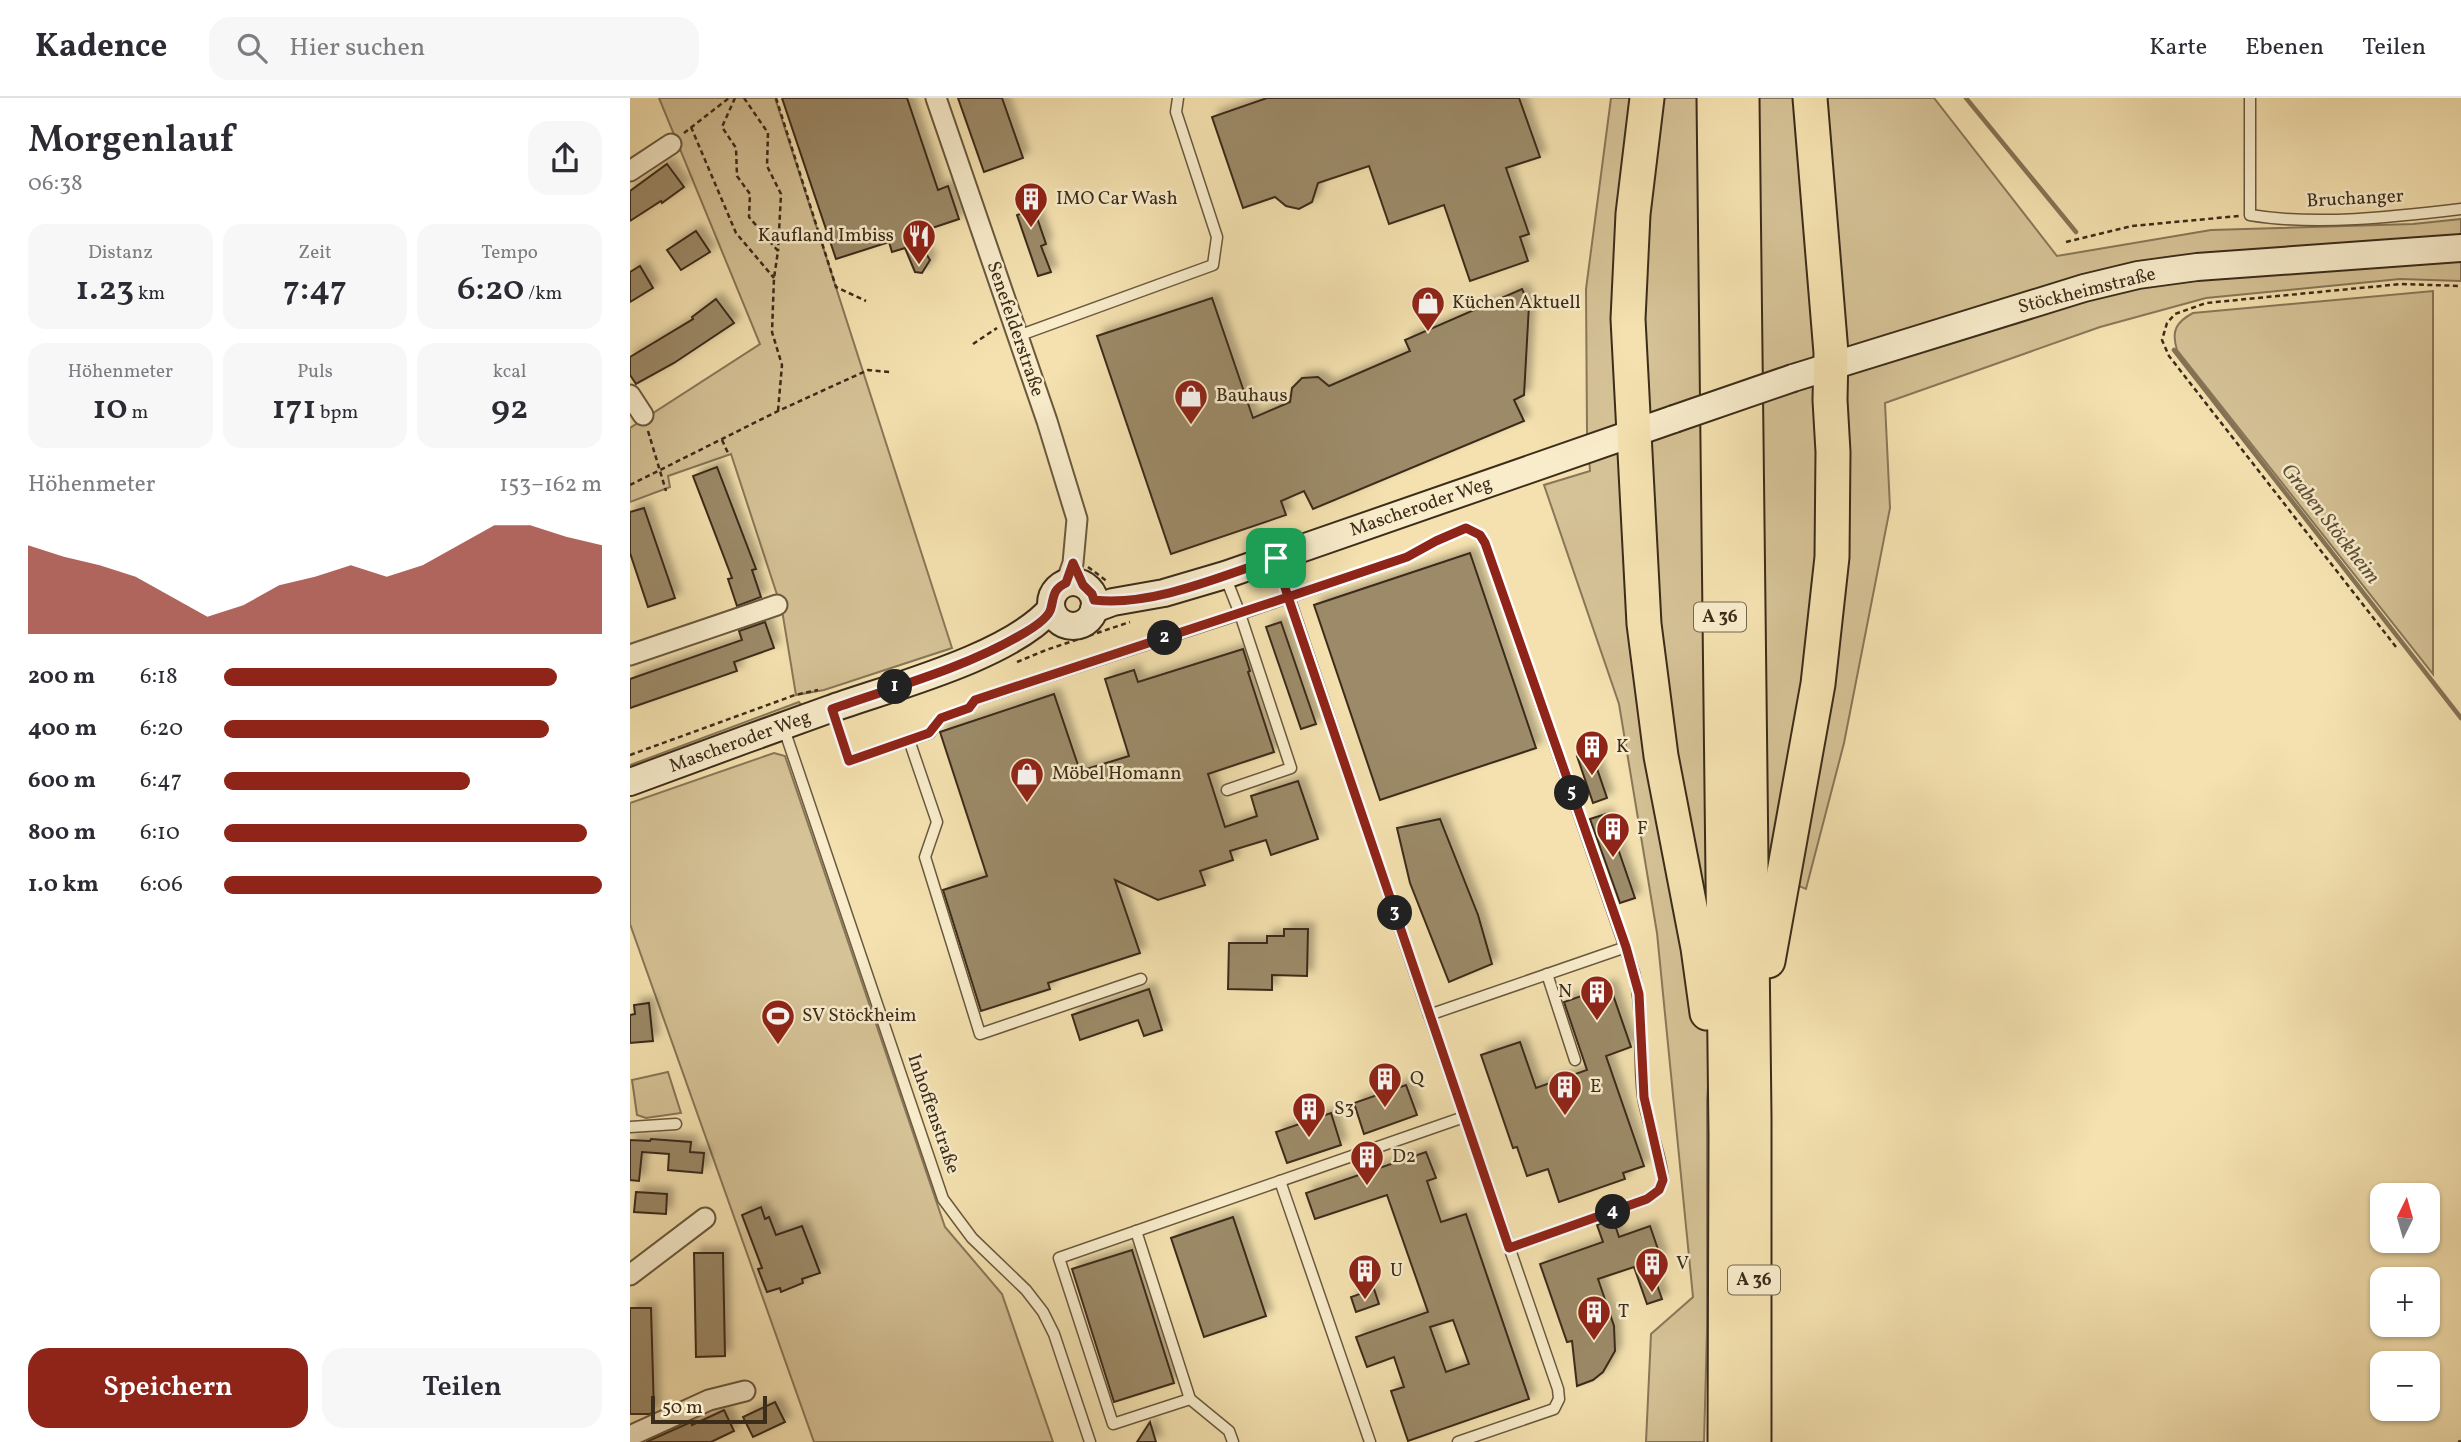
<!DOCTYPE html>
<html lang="de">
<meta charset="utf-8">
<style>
body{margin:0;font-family:Vollkorn,serif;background:#f7f7f7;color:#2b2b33;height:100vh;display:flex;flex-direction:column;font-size:26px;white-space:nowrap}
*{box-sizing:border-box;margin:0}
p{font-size:23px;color:#7c7c81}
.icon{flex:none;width:38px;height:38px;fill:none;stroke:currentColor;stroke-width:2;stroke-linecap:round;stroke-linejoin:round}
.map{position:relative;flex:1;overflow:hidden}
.sheet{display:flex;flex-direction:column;background:#fff;width:630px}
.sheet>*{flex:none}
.needle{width:46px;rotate:5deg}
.tools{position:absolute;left:1740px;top:1085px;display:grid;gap:14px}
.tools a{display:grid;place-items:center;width:70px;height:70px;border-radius:14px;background:#fff;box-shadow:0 2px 5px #0004;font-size:35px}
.scale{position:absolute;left:21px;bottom:18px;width:116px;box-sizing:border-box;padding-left:7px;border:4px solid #3c2c1a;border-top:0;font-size:19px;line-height:24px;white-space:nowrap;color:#3c2c1a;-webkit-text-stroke:5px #f8eccb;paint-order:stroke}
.pin{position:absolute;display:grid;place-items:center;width:60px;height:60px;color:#fff;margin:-30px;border-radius:14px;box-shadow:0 4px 10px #0006}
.km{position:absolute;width:35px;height:35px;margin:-18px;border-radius:50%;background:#222;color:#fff;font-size:19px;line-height:35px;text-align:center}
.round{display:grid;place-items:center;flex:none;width:74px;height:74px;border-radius:21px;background:#f7f7f7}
.headline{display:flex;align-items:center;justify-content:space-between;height:119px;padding:0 28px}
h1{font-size:38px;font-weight:600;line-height:52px}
.figures{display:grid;grid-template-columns:repeat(3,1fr);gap:10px;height:119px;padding:7px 28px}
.figures div{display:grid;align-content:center;border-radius:18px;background:#f7f7f7;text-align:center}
.figures b{font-size:35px;font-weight:600}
.figures small{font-size:19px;font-weight:400}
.figures p{font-size:19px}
.chart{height:196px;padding:14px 28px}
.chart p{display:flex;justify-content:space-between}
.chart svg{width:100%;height:126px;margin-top:7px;fill:#8f2418;opacity:.7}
.primary-button{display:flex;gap:14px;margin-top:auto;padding:14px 28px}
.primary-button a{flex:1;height:80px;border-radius:21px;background:#8f2418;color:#fff;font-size:28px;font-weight:600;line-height:80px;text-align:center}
.primary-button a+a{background:#f7f7f7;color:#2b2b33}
ul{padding:0 28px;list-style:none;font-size:23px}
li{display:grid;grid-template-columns:112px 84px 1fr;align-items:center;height:52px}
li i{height:18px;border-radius:9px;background:#8f2418}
header{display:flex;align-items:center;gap:42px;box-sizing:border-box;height:98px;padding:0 35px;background:#fff;border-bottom:2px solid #e1e1e2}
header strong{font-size:33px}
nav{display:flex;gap:38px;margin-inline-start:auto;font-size:24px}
.search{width:490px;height:63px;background:#f7f7f7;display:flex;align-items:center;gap:18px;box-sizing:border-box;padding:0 24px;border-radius:21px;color:#7c7c81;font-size:26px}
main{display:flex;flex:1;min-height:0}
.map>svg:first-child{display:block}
.green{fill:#d5c296;stroke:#887758;stroke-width:2}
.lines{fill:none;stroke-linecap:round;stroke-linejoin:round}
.stream{stroke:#857355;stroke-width:4.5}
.building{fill:#9c8a67;stroke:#3c2c1a;stroke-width:2;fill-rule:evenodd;filter:url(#shadow)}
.lane-casing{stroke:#6a593f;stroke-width:13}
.street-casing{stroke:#6a593f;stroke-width:23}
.secondary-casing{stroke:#3c2c1a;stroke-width:30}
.highway-casing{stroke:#3c2c1a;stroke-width:37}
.path{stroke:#3c2c1a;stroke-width:2.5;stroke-dasharray:5 3.5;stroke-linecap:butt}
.lane{stroke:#f8eccb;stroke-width:10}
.street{stroke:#f8eccb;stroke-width:19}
.secondary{stroke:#f8eccb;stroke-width:26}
.highway{stroke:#f4e1af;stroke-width:33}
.secondary-bridge-casing{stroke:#3c2c1a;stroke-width:30;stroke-linecap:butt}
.secondary-bridge{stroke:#f8eccb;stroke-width:26}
.route-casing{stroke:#fff;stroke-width:14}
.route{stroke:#8f2418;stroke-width:9}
.labels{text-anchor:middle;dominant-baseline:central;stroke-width:5;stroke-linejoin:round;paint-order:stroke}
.shield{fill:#f8eccb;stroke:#74664f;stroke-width:2}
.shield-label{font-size:18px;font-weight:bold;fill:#3c2c1a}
.poi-label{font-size:19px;fill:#3c2c1a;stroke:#f8eccb;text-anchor:start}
.street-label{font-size:19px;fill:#3c2c1a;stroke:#f8eccb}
.water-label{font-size:21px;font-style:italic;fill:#605037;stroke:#f8eccb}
</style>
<header>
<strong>Kadence</strong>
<div class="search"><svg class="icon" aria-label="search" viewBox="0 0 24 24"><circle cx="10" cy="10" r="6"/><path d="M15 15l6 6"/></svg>Hier suchen</div>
<nav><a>Karte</a><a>Ebenen</a><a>Teilen</a></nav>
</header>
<main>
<section class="sheet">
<div class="headline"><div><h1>Morgenlauf</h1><p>06:38</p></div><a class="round"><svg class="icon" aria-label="share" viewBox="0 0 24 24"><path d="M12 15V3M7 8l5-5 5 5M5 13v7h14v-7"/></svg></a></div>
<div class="figures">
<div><p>Distanz</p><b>1.23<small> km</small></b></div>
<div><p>Zeit</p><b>7:47</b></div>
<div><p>Tempo</p><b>6:20<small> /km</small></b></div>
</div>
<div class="figures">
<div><p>Höhenmeter</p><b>10<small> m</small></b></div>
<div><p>Puls</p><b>171<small> bpm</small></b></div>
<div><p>kcal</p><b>92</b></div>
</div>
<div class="chart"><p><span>Höhenmeter</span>153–162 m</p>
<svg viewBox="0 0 160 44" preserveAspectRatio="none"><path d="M0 44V13L10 17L20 20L30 24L40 31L50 38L60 34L70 27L80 24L90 20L100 24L110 20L120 13L130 6L140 6L150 10L160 13V44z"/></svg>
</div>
<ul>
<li><b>200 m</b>6:18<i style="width:88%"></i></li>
<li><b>400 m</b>6:20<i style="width:86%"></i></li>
<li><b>600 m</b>6:47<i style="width:65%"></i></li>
<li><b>800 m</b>6:10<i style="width:96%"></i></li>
<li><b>1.0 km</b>6:06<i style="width:100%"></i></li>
</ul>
<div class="primary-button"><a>Speichern</a><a>Teilen</a></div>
</section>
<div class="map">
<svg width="1831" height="1344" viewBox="0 0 1831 1344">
<defs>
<filter id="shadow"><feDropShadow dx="6" dy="-6" stdDeviation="3.5" flood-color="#0004"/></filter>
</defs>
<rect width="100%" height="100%" fill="#f4e1af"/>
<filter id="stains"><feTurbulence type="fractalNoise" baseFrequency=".00286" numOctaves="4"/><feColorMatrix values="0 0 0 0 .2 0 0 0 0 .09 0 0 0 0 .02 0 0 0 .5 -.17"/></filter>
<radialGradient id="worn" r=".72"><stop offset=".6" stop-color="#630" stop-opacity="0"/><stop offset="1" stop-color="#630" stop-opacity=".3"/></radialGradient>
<!-- green -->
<g class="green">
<path d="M29 0H145L322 550 194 592 166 597 152 512 101 356 38 378 40 389 0 404V330L130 246Z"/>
<path d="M981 0H1304L1427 158 1581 132 1783 126 1831 121V183L1770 181 1576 200 1470 229 1255 305 1260 410 1214 645 1176 791 1140 776 1083 921 1077 1002V1233L1074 1344H1016L1021 1236 1063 1199 1027 835 989 606 914 387 960 373 957 335 956 191Z"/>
<path d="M1803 193V576L1547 252C1541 233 1546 224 1563 215Z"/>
<path d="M169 604 172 608 0 674V667Z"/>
<path d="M144 655 155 658 315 1129 372 1196 423 1344H184L0 826V705Z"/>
<path d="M38 974 51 1015 16 1020 7 1017 2 982Z"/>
</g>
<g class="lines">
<!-- stream -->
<g class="stream">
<path d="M1336 0 1446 134"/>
<path d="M1544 252 1831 620"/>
</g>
</g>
<!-- building -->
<g class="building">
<path d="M152 0H277L308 92 318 88 329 121 284 136 300 162 292 175 285 174 275 150 262 154 259 144 206 161Z"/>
<path d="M328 0H372L393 60 354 74Z"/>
<path d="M637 0H889L910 59 876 70 899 136 890 139 898 163 840 183 814 107 759 126 739 68 688 85 682 104 669 111 656 108 645 99 613 110 582 19Z"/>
<path d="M37 66 54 89 32 105 31 103 0 123V93Z"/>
<path d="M404 111 416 146 411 148 421 174 408 178 387 117Z"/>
<path d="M66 133 80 154 51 172 37 152Z"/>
<path d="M10 168 23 190 0 204V174Z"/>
<path d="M892 191 899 207 894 297 884 302 894 323 683 411 674 393 651 403 656 417 541 456 467 238 582 200 623 320 660 304 662 290 672 280 688 279 699 288 780 253 775 242Z"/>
<path d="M86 201 104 225 44 265 6 286 0 277V259L63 221 62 219Z"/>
<path d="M87 369 126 471 122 472 131 499 107 508 98 481 102 480 63 378Z"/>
<path d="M14 410 45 500 18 509 0 455V414Z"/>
<path d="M840 455 906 650 750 702 684 507Z"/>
<path d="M135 524 144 550 104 564 107 573 0 610V581L112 542 109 533Z"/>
<path d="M651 524 686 626 671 631 636 529Z"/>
<path d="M613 551 620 573 618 574 644 654 578 676 595 729 627 718 621 698 668 683 688 741 641 757 636 742 600 753 603 762 570 773 575 787 528 802 485 782 510 855 418 885 420 891 351 913 313 792 357 778 310 634 424 596 450 673 499 658 475 581 504 572 508 584Z"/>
<path d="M961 653 977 700 963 705 947 658Z"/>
<path d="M976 716 1005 800 990 805 960 721Z"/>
<path d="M810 721 848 817 862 866 819 884 780 785 767 730Z"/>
<path d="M654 831H678L677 878 642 877V892L598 891 599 845H637V838H654Z"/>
<path d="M980 888 1001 949 976 958 1014 1068 993 1075 995 1081 929 1104 918 1071 897 1078 887 1049 883 1050 851 957 890 944 906 990 957 972 934 904Z"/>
<path d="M519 891 532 932 514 938 508 922 450 942 442 917Z"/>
<path d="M19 905 23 943 0 945V917L5 916 4 907Z"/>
<path d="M776 987 787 1017 734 1036 724 1005Z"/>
<path d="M701 1015 711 1047 657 1065 646 1034Z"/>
<path d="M21 1041 61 1044 60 1054 74 1055 72 1075 38 1072 39 1056 12 1054 9 1083 0 1082V1042L20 1043Z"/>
<path d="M796 1054 806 1080 797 1083 811 1124 836 1116 899 1301 778 1343 761 1293 774 1289 764 1259 737 1269 726 1239 798 1214 757 1097 685 1121 676 1095ZM823 1222 839 1266 816 1274 800 1229Z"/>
<path d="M6 1094 37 1096 36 1116 4 1114Z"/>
<path d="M131 1109 135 1121 139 1119 146 1137 172 1128 190 1175 172 1181 173 1185 151 1194 150 1190 137 1194 128 1171 132 1170 112 1117Z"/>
<path d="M603 1119 636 1218 574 1239 541 1140Z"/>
<path d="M983 1121 989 1139 1020 1128 1031 1160 1019 1164 1032 1201 1017 1206 1004 1169 968 1181 984 1228 985 1253 973 1274 963 1282 947 1288 942 1243 937 1244 910 1166 973 1144 967 1127Z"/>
<path d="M502 1152 544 1285 484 1304 442 1171Z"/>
<path d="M64 1155H93L95 1258 66 1259Z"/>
<path d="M744 1191 749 1206 726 1214 721 1199Z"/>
<path d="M0 1210H21L24 1314 20 1316H0Z"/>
<path d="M145 1304 155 1324 123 1339 113 1319Z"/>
<path d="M94 1312 104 1333 81 1344H16L61 1324 62 1327Z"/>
<path d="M520 1324 526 1344H507Z"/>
</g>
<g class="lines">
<!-- lane casing -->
<g class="lane-casing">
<g id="lane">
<path d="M1620 0V117C1686 128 1764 119 1831 111"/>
<path d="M388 238 583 167 587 139 546 14 548 0"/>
<path d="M646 460 790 890 928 1291 929 1301 924 1311 828 1344"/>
<path d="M595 478 610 516 777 459 806 443 836 430 850 437 855 445 1004 875C1014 916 1008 957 1013 998 1017 1026 1031 1054 1033 1082L1029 1092 1017 1101 879 1150"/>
<path d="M202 611 219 663 300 635 311 620 339 610 346 602 610 516 661 670 597 692"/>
<path d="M153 628 313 1101 342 1140 396 1192 413 1214 424 1236 460 1344"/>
<path d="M279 642 307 724 295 759 350 936 511 881"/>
<path d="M917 876 945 962"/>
<path d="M799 917 996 849"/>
<path d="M0 1029 46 1026"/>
<path d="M650 1083 740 1344"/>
<path d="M506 1133 560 1301 599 1333 603 1344"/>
<path d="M560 1301 483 1326 429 1160 834 1019"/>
</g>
</g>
<!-- street casing -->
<g class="street-casing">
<g id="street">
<path d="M306 0 417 323 447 421 443 465 436 485"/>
<path d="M0 73 41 46"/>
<path d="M0 297 13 317"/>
<path d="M0 557 147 507"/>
<path d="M0 1177 75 1120"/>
<path d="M0 1338 79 1302 115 1293"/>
</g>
</g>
<!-- secondary casing -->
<g class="secondary-casing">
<g id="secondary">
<path d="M1163 280 1454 190 1508 177 1567 169 1831 150"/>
<circle cx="443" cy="506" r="22"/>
<path d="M464 511 483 504 534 495 595 477 1044 321"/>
<path d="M0 684C67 659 133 635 200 611 262 589 379 559 421 511"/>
</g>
</g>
<!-- highway casing -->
<g class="highway-casing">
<g id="highway">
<path d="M1017 0 1003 116 998 221 1014 526 1031 658 1068 850 1077 915"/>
<path d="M1084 0 1096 1038 1095 1344"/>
<path d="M1112 0 1124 1019V1344"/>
<path d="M1138 863 1188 586 1202 459 1203 354 1200 302 1201 255 1180 0"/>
</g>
</g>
<!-- path -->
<g class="path">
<path d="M105 0 92 29 106 50 107 78 120 96 119 119 148 153 144 180 142 234 152 267 148 313"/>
<path d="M114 0 138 35 137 68 151 96 148 153"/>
<path d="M146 0 206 189 236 203"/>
<path d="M61 29 106 135 144 180"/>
<path d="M54 35 99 0"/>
<path d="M1436 144 1502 128 1609 118"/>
<path d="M343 246 367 230"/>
<path d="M18 333 36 393"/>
<path d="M92 342 98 355"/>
<path d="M0 387 148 313 238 272 260 274"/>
<path d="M458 469 478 484"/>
<path d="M411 492 419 480"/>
<path d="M1766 549 1539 258 1532 242 1537 225 1545 216 1576 205 1771 186 1831 188"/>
<path d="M387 564 416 552 500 524"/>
<path d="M0 657 165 597 188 592"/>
<path d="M1828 1344 1831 1343"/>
</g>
<!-- lane -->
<use href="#lane" class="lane"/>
<!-- street -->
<use href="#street" class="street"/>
<!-- secondary -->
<use href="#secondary" class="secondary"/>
<!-- highway -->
<use href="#highway" class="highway"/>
<!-- secondary-bridge casing -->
<g class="secondary-bridge-casing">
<path id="secondary-bridge" d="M1044 321 1163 280"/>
</g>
<!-- secondary-bridge -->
<use href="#secondary-bridge" class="secondary-bridge"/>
</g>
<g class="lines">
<!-- route casing -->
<g class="route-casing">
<path id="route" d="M646 460C592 478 521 509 464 502L462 496 453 487 443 465 436 485C423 491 424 498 421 510 419 521 398 533 389 538 332 571 264 589 202 611L219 663 299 635 311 620 339 610 345 602 658 499 879 1150 1017 1101 1029 1092 1033 1082 1014 999 1009 896 996 849 855 445 850 437 836 430 806 443 777 459 658 499 646 460"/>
</g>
<!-- route -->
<use href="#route" class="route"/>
</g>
<!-- icons -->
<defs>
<g id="building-pin" transform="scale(1.75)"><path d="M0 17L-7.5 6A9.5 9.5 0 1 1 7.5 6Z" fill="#8f2418" stroke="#f8eccb"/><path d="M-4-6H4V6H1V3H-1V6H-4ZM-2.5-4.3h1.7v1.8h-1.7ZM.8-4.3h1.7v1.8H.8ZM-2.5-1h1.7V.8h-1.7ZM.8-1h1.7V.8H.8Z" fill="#fff"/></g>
<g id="restaurant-pin" transform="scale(1.75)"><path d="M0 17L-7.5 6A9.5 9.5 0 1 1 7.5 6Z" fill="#8f2418" stroke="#f8eccb"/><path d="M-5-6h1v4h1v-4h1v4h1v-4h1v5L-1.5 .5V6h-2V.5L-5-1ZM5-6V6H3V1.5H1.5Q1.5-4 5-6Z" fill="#fff"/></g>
<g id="shop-pin" transform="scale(1.75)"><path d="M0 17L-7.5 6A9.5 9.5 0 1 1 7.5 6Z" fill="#8f2418" stroke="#f8eccb"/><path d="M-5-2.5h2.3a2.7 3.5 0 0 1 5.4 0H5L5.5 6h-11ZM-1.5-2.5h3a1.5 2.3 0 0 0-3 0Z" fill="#fff"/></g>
<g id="stadium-pin" transform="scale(1.75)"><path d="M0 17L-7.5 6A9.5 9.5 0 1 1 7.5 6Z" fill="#8f2418" stroke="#f8eccb"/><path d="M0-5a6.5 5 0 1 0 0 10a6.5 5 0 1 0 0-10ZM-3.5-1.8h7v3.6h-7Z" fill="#fff"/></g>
</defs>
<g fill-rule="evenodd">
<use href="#building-pin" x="401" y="101"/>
<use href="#restaurant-pin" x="289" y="138"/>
<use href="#shop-pin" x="798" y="205"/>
<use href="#shop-pin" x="561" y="298"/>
<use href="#building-pin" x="962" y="649"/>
<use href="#shop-pin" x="397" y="676"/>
<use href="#building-pin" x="983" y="731"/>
<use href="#building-pin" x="967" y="894"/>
<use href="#stadium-pin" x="148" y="918"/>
<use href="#building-pin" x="755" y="981"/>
<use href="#building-pin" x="935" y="989"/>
<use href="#building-pin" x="679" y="1011"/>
<use href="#building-pin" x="737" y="1059"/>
<use href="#building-pin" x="1022" y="1166"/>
<use href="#building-pin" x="735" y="1173"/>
<use href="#building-pin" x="964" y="1214"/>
</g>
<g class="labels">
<!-- shield labels -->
<g class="shield">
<rect x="1064" y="504.5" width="52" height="29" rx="5"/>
<rect x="1098" y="1167.5" width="52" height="29" rx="5"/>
</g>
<g class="shield-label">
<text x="1090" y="519">A 36</text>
<text x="1124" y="1182">A 36</text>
</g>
<!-- poi labels -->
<g class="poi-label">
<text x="426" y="101">IMO Car Wash</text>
<text x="264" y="138" text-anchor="end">Kaufland Imbiss</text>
<text x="822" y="205">Küchen Aktuell</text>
<text x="586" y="298">Bauhaus</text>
<text x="986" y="649">K</text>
<text x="422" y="676">Möbel Homann</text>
<text x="1007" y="731">F</text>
<text x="942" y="894" text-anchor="end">N</text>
<text x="172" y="918">SV Stöckheim</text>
<text x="780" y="981">Q</text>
<text x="960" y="989">E</text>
<text x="704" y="1011">S3</text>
<text x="762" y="1059">D2</text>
<text x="1046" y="1166">V</text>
<text x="760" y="1173">U</text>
<text x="988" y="1214">T</text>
</g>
<!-- street labels -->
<g class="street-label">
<text transform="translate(1725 101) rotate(-3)">Bruchanger</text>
<text transform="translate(1457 193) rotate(-14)">Stöckheimstraße</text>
<text transform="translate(385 231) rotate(71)">Senefelderstraße</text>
<text transform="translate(791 409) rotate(-19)">Mascheroder Weg</text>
<text transform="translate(110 644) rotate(-20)">Mascheroder Weg</text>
<text transform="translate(303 1016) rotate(71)">Inhoffenstraße</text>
</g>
<!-- water labels -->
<g class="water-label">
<text transform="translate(1700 426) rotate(52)">Graben Stöckheim</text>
</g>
</g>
<rect width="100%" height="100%" filter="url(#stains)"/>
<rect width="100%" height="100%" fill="url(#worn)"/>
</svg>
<div class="tools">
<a><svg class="needle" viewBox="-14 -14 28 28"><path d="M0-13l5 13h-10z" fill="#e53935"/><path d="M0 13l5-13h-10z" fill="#7c7c81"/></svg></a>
<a>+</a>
<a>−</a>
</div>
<div class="scale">50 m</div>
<div class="pin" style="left:646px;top:460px;background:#1e9e55"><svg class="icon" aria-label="arrive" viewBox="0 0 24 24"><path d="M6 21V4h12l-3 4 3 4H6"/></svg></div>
<b class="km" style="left:265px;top:589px">1</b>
<b class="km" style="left:535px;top:540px">2</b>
<b class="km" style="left:765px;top:815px">3</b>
<b class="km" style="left:983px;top:1114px">4</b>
<b class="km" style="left:942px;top:695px">5</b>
</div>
</main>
